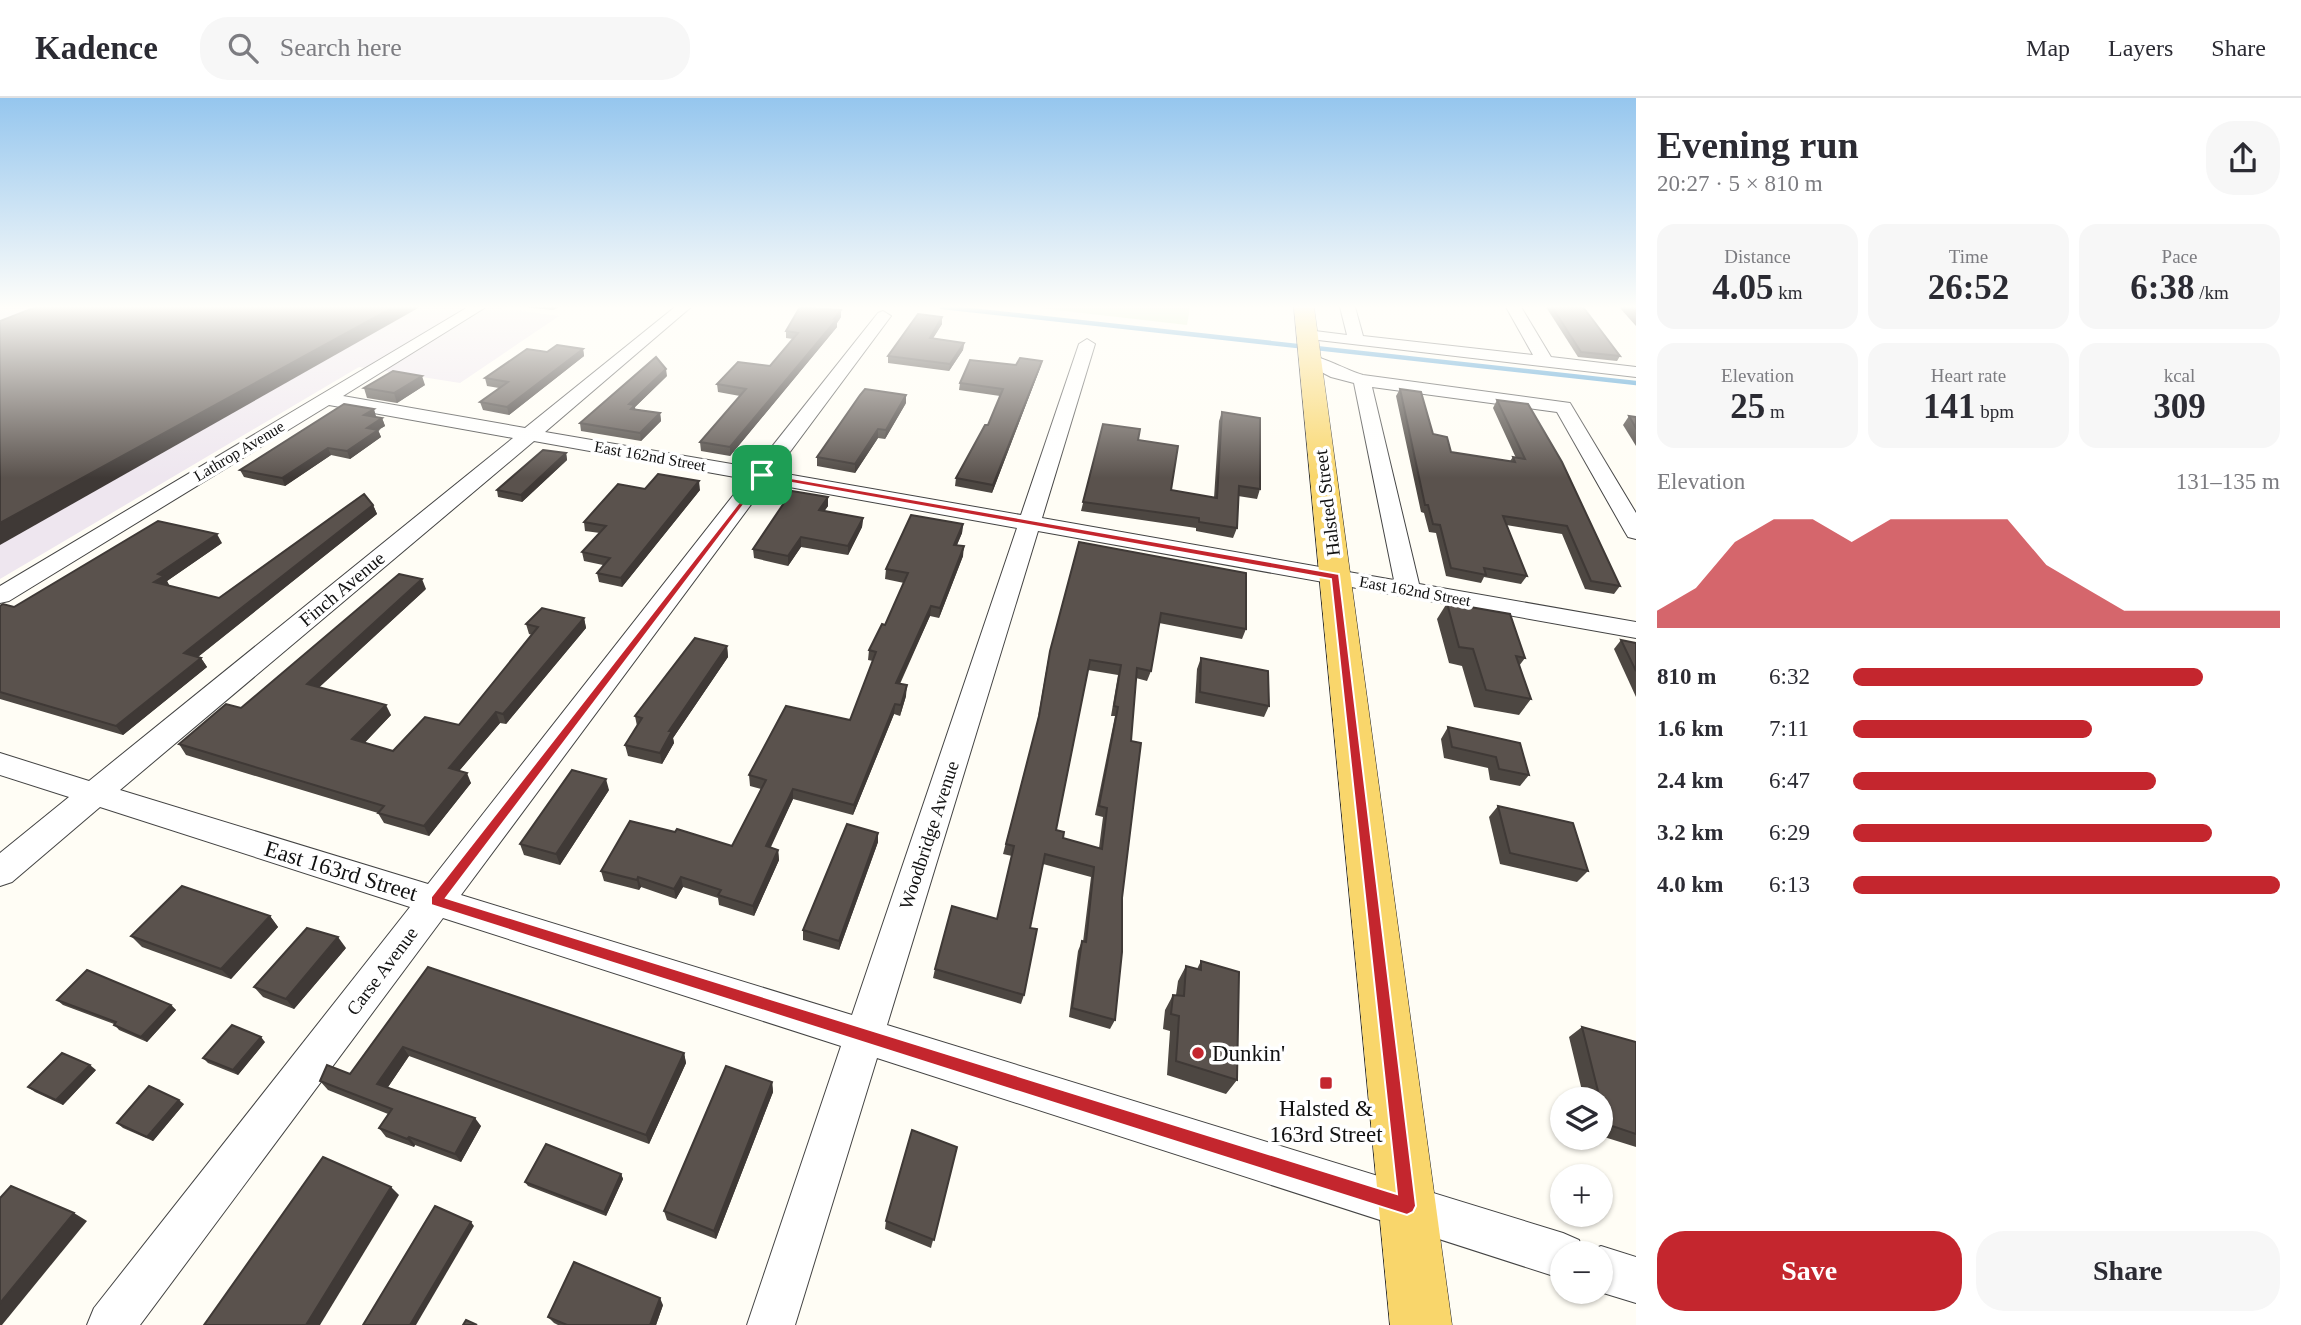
<!DOCTYPE html>
<meta charset="utf-8">
<style>
body{margin:0;font-family:Georgia,serif;background:#f7f7f7;color:#2b2b33;height:100vh;display:flex;flex-direction:column;font-size:26px;white-space:nowrap}
*{box-sizing:border-box;margin:0}
p{font-size:23px;color:#7c7c81}
.icon{flex:none;width:38px;height:38px;fill:none;stroke:currentColor;stroke-width:2;stroke-linecap:round;stroke-linejoin:round}
.map{position:relative;flex:1;overflow:hidden}
.sheet{display:flex;flex-direction:column;background:#fff;width:665px}
.sheet>*{flex:none}
.controls{position:absolute;left:1550px;top:989px;display:grid;gap:14px}
.controls a{display:grid;place-items:center;width:63px;height:63px;border-radius:50%;background:#fff;box-shadow:0 2px 5px #0004;font-size:35px}
.pin{position:absolute;display:grid;place-items:center;width:60px;height:60px;color:#fff;margin:-30px;border-radius:14px;box-shadow:0 4px 10px #0006}
.round{display:grid;place-items:center;flex:none;width:74px;height:74px;border-radius:28px;background:#f7f7f7}
.head{display:flex;align-items:center;justify-content:space-between;height:119px;padding:0 21px}
h1{font-size:38px;font-weight:700;line-height:52px}
.figures{display:grid;grid-template-columns:repeat(3,1fr);gap:10px;height:119px;padding:7px 21px}
.figures div{display:grid;align-content:center;border-radius:18px;background:#f7f7f7;text-align:center}
.figures b{font-size:35px;font-weight:700}
.figures small{font-size:19px;font-weight:400}
.figures p{font-size:19px}
.chart{height:196px;padding:14px 21px}
.chart p{display:flex;justify-content:space-between}
.chart svg{width:100%;height:126px;margin-top:7px;fill:#c4262e;opacity:.7}
.cta{display:flex;gap:14px;margin-top:auto;padding:14px 21px}
.cta a{flex:1;height:80px;border-radius:28px;background:#c4262e;color:#fff;font-size:28px;font-weight:700;line-height:80px;text-align:center}
.cta a+a{background:#f7f7f7;color:#2b2b33}
ul{padding:0 21px;list-style:none;font-size:23px}
li{display:grid;grid-template-columns:112px 84px 1fr;align-items:center;height:52px}
li i{height:18px;border-radius:9px;background:#c4262e}
header{display:flex;align-items:center;gap:42px;box-sizing:border-box;height:98px;padding:0 35px;background:#fff;border-bottom:2px solid #e1e1e2}
header strong{font-size:33px}
nav{display:flex;gap:38px;margin-inline-start:auto;font-size:24px}
.search{width:490px;height:63px;background:#f7f7f7;display:flex;align-items:center;gap:18px;box-sizing:border-box;padding:0 24px;border-radius:28px;color:#7c7c81;font-size:26px}
main{display:flex;flex:1;min-height:0}
.map>svg:first-child{display:block}
.industrial{fill:#eee6ef}
.green{fill:#d5ebbd}
.lines{fill:none;stroke-linecap:round;stroke-linejoin:round}
.stream{stroke:#3f96cf;stroke-width:4.5}
.minor-casing{stroke:#444;stroke-width:2}
.major-casing{stroke:#222;stroke-width:1}
.minor{fill:#fff;fill-rule:evenodd}
.major{fill:#f9d66b;fill-rule:evenodd}
.wall{fill:#4d4742;fill-rule:evenodd}
.shaded-wall{fill:#3f3936}
.building{fill:#5a524d;stroke:#3f3936;stroke-width:2;fill-rule:evenodd}
.route{fill:#c4262e;stroke:#fff;stroke-width:2;fill-rule:evenodd}
.poi-dot{fill:#c4262e;stroke:#fff;stroke-width:2.5}
.labels{text-anchor:middle;dominant-baseline:central;stroke-width:7;stroke-linejoin:round;paint-order:stroke}
.far-street-label{font-size:16px;fill:#111;stroke:#fff}
.street-label{font-size:19px;fill:#111;stroke:#fff}
.near-street-label{font-size:23px;fill:#111;stroke:#fff}
.near-poi-label{font-size:23px;fill:#111;stroke:#fff;text-anchor:start}
</style>
<header>
<strong>Kadence</strong>
<div class="search"><svg class="icon" aria-label="search" viewBox="0 0 24 24"><circle cx="10" cy="10" r="6"/><path d="M15 15l6 6"/></svg>Search here</div>
<nav><a>Map</a><a>Layers</a><a>Share</a></nav>
</header>
<main>
<div class="map">
<svg width="1636" height="1227" viewBox="0 0 1636 1227">
<rect width="100%" height="100%" fill="#fffdf5"/>
<!-- industrial -->
<path class="industrial" d="M0 209H493L559 218 460 285 359 269 0 481Z"/>
<!-- green -->
<path class="green" d="M1030 209H1190L1187 227Z"/>
<g class="lines">
<!-- stream -->
<path class="stream" d="M942 209 1636 285"/>
<!-- minor casing -->
<g class="minor-casing">
<g id="minor">
<path d="M468 209H486L343 298 525 330 675 209H691L545 334 755 370 878 215 883 213 891 218 775 374 1021 417 1079 246 1087 241 1095 246 1042 420 1394 482 1354 285 1331 279 1304 265 1302 261 1304 257C1316 255 1348 273 1363 277L1570 305 1636 415V441L1628 439 1625 434 1557 314 1372 289 1419 486 1636 524V540L1038 433 887 927 1563 1135 1579 1142 1584 1155H1563V1181L877 960 795 1227H747L841 948 443 820 140 1227H87L94 1210 410 809 100 709 12 784 0 788V755L69 699 0 677V655L89 683 513 340 329 307 9 503 0 505V488ZM534 343 746 381 428 786 120 692ZM767 385 1017 430 852 917 461 797Z"/>
<path d="M1340 209H1355L1363 238 1533 257 1506 209H1521L1551 259 1636 269V279L1301 240 1299 237 1301 234 1307 232 1347 237Z"/>
<path d="M1601 1148 1636 1159V1205L1600 1194 1601 1155H1585Z"/>
</g>
</g>
<!-- major casing -->
<g class="major-casing">
<path id="major" d="M1294 209H1314L1452 1227H1390Z"/>
</g>
<!-- minor -->
<use href="#minor" class="minor"/>
<!-- major -->
<use href="#major" class="major"/>
</g>
<!-- wall -->
<g class="wall">
<path d="M522 209H559L553 212Z"/>
<path d="M1546 209H1583L1620 258 1617 263 1578 259Z"/>
<path d="M1619 209H1636V228Z"/>
<path d="M841 212V219L837 225V229L730 358 701 353 700 344 740 298 718 294 717 286 770 268 793 241 786 240V233Z"/>
<path d="M942 219V226L933 240 964 245 963 252 949 273 888 265V258Z"/>
<path d="M583 251 584 258 509 317 483 312 480 304 499 290 487 288 485 280 547 254Z"/>
<path d="M1042 263 1040 270 992 395 955 388 956 380 988 327 1000 298 959 292 960 285 1016 267Z"/>
<path d="M667 278 635 309V311L660 315 661 323 641 343 581 333 580 325Z"/>
<path d="M425 287 397 305 367 300 364 290Z"/>
<path d="M1400 291 1433 336 1451 354 1510 363 1513 359 1516 360 1493 310 1497 302 1620 488 1614 496 1585 491 1562 436 1506 427 1527 478 1521 486 1484 479 1481 485 1446 478 1436 435 1429 434 1424 415 1421 414 1396 298Z"/>
<path d="M906 305 885 341 878 340 855 375 817 368V359Z"/>
<path d="M1222 314 1260 391 1257 401 1238 398 1237 430 1233 440 1196 433V430L1081 413 1103 326 1138 342 1171 392 1214 400 1219 323Z"/>
<path d="M376 318 375 319 382 320 385 328 378 332 381 339 350 361 331 357 285 388 244 379 240 372Z"/>
<path d="M1629 318 1636 319V348L1623 327Z"/>
<path d="M566 355 567 362 522 404 498 399 497 392Z"/>
<path d="M645 391 700 392 622 489 599 484 597 475 603 467 584 463 582 454 600 435 585 433 584 424Z"/>
<path d="M828 399V408L824 413 863 420 862 429 848 457 801 449 788 468 754 460 753 451Z"/>
<path d="M373 407 377 416 198 559 201 560 207 569 123 637 0 601V508L14 509 222 445 167 483 169 487 168 488 219 500Z"/>
<path d="M963 426 962 435 957 447 963 458 939 520 930 518 900 586 906 598 900 618 894 616 853 717 793 701 771 749 778 752 779 762 754 818 719 807 718 800 683 789 676 801 641 789 639 792 604 783 601 773 732 748 761 691 750 688 749 677 850 622 873 563 868 562 869 552 885 527 904 485 885 481 886 471Z"/>
<path d="M1079 444 1246 531 1242 541 1159 525 1151 573 1147 583 1136 580 1131 643 1115 922 1110 931 1069 919 1078 853 1082 843 1083 844 1091 779 1043 766 1030 830 1024 897 1021 906 933 880 935 871 997 821 1012 758 1003 756 1037 625 1048 562ZM1088 572 1118 577 1111 618H1115L1095 717 1103 719 1099 750 1063 740 1056 732Z"/>
<path d="M426 491 319 589 391 617 364 645 393 653 459 627 532 537 529 536 526 526 584 520 586 530 506 626 500 625 459 673 471 685 429 738 384 725 378 715 186 657 179 646 241 610Z"/>
<path d="M1447 505 1525 560 1519 568 1531 601 1519 617 1474 609 1462 568 1449 565 1437 521Z"/>
<path d="M1621 542 1636 545V599L1614 551Z"/>
<path d="M727 548 728 559 673 640 674 645 662 666 628 658 625 647 637 628 635 618Z"/>
<path d="M1201 560 1269 608 1264 619 1195 605 1197 571Z"/>
<path d="M1448 629 1529 677 1520 688 1490 682 1488 670 1444 660 1441 641Z"/>
<path d="M609 692 560 767 524 757 520 746Z"/>
<path d="M1498 708 1588 773 1577 784 1500 766 1489 719Z"/>
<path d="M878 735V744L839 852 803 842V832Z"/>
<path d="M270 818 278 829 231 881 142 849 131 838Z"/>
<path d="M346 850 294 911 263 899 254 889Z"/>
<path d="M1201 863 1237 982 1226 996 1167 977 1170 933 1163 931 1165 912 1173 897H1176L1178 883 1186 868 1197 871Z"/>
<path d="M428 869 684 955 686 965 649 1046 409 958 388 989 481 1028 461 1064 415 1047 414 1049 386 1039 379 1030 388 1016 328 992 320 983 350 976Z"/>
<path d="M57 902 171 907 176 912 147 944 119 932 114 926 63 907Z"/>
<path d="M1582 929 1636 944V1049L1601 1038V1001H1584L1569 939Z"/>
<path d="M265 944 238 977 208 965 203 960Z"/>
<path d="M96 972 63 1007 35 994 28 989Z"/>
<path d="M772 984 773 994 716 1141 667 1122 664 1113Z"/>
<path d="M184 1006 153 1043 123 1030 117 1025Z"/>
<path d="M957 1049 931 1150 885 1131 886 1123Z"/>
<path d="M621 1076 623 1081 606 1118 528 1088 525 1084Z"/>
<path d="M663 1207 656 1227H558L554 1225 548 1219Z"/>
</g>
<!-- shaded-wall -->
<g class="shaded-wall">
<path d="M394 209H420L0 447V425Z"/>
<path d="M841 212V219L837 225V229L730 358V349Z"/>
<path d="M942 219V226L929 247 930 240Z"/>
<path d="M964 245 963 252 949 273 950 266Z"/>
<path d="M583 251 584 258 509 317 507 309Z"/>
<path d="M1042 263 1040 270 992 395 993 387 1009 346Z"/>
<path d="M666 271 667 278 635 309 636 315 632 319 629 306Z"/>
<path d="M422 278 425 287 397 305 394 295Z"/>
<path d="M906 297V305L885 341 886 332Z"/>
<path d="M374 311 376 318 367 324 364 317Z"/>
<path d="M660 315 661 323 641 343 640 335Z"/>
<path d="M382 320 385 328 370 337 367 330Z"/>
<path d="M878 331V340L855 375V366Z"/>
<path d="M378 332 381 339 350 361 347 353Z"/>
<path d="M328 350 331 357 285 388 282 380Z"/>
<path d="M566 355 567 362 522 404 521 397Z"/>
<path d="M699 383 700 392 622 489 621 480Z"/>
<path d="M828 399V408L819 421V412Z"/>
<path d="M373 407 377 416 190 565 184 555Z"/>
<path d="M863 420 862 429 848 457V448Z"/>
<path d="M963 426 962 435 953 456 954 447Z"/>
<path d="M217 436 222 445 167 483 169 487 160 493 154 484 158 476Z"/>
<path d="M801 439V449L788 468V458Z"/>
<path d="M964 448 963 458 939 520 940 510Z"/>
<path d="M422 481 426 491 312 596 307 586Z"/>
<path d="M931 508 930 518 895 595 896 585Z"/>
<path d="M584 520 586 530 506 626 503 616Z"/>
<path d="M727 548 728 559 673 640 674 645 662 666 660 655 669 633Z"/>
<path d="M201 560 207 569 123 637 116 628Z"/>
<path d="M907 587 906 598 900 618 901 607Z"/>
<path d="M895 606 894 616 853 717 854 707Z"/>
<path d="M386 607 391 617 358 652 352 641Z"/>
<path d="M496 614 500 625 453 680 449 670Z"/>
<path d="M467 675 471 685 429 738 424 728Z"/>
<path d="M606 681 609 692 560 767 556 756Z"/>
<path d="M793 691V701L766 758V748Z"/>
<path d="M878 735V744L839 852V843Z"/>
<path d="M778 752 779 762 754 818 753 808Z"/>
<path d="M638 779 641 789 639 792 637 782Z"/>
<path d="M681 779 683 789 676 801 674 791Z"/>
<path d="M270 818 278 829 231 881 221 871Z"/>
<path d="M338 839 346 850 294 911 286 901Z"/>
<path d="M171 907 176 912 147 944 141 939Z"/>
<path d="M261 939 265 944 238 977 233 972Z"/>
<path d="M403 949 409 958 384 995 377 986Z"/>
<path d="M684 955 686 965 649 1046 646 1037Z"/>
<path d="M90 967 96 972 63 1007 56 1002Z"/>
<path d="M772 984 773 994 716 1141 714 1133Z"/>
<path d="M179 1002 184 1006 153 1043 147 1039Z"/>
<path d="M475 1020 481 1028 461 1064 455 1056Z"/>
<path d="M409 1039 415 1047 414 1049 407 1041Z"/>
<path d="M621 1076 623 1081 606 1118 604 1114Z"/>
<path d="M391 1089 399 1097 320 1227H306Z"/>
<path d="M74 1115 87 1123 2 1227H0V1205Z"/>
<path d="M471 1124 474 1128 416 1227H410Z"/>
<path d="M660 1200 663 1207 656 1227H650Z"/>
</g>
<!-- building -->
<g class="building">
<path d="M36 209H394L0 425V223Z"/>
<path d="M800 209 841 212 834 221H837L730 349 700 344 746 291 717 286 738 264 770 268 798 235 786 233Z"/>
<path d="M1552 209H1583L1620 258 1581 254Z"/>
<path d="M1630 209H1636V216Z"/>
<path d="M918 216 942 219 930 240 964 245 950 266 888 258Z"/>
<path d="M557 247 583 251 507 309 480 304 508 284 485 280 527 251 547 254Z"/>
<path d="M656 259 666 271 629 306 635 307 631 311 660 315 640 335 580 325Z"/>
<path d="M1020 260 1042 263 993 387 956 380 985 327H988L1003 291 960 285 970 262 1016 267Z"/>
<path d="M393 273 422 278 394 295 364 290Z"/>
<path d="M865 291 906 297 886 332 878 331 855 366 817 359 860 297Z"/>
<path d="M1400 291 1421 294 1433 336 1447 339 1451 354 1515 364 1513 359 1525 361 1497 302 1528 306 1562 364 1620 488 1591 483 1567 428 1503 418 1527 478 1484 470 1486 477 1451 470 1440 427 1433 426 1428 407H1425Z"/>
<path d="M344 306 374 311 364 317 382 320 367 330 378 332 347 353 328 350 282 380 240 372Z"/>
<path d="M1222 314 1260 320V391L1239 388 1237 430 1199 424V420L1083 404 1103 326 1140 331 1138 342 1178 348 1171 392 1217 400Z"/>
<path d="M1629 318 1636 319V330Z"/>
<path d="M543 352 566 355 521 397 497 392Z"/>
<path d="M658 376 699 383 621 480 597 475 610 460 582 454 606 428 584 424 618 386 645 391Z"/>
<path d="M792 393 828 399 819 412 863 420 848 448 801 439 788 458 753 451Z"/>
<path d="M364 396 373 407 184 555 201 560 116 628 0 594V508L3 506 14 509 158 423 217 436 158 476 164 478 154 484 219 500Z"/>
<path d="M911 417 963 426 954 447 964 448 940 510 931 508 896 585 907 587 901 607 895 606 854 707 793 691 766 748 778 752 753 808 718 797 721 792 681 779 674 791 638 779 637 782 601 773 630 723 675 734 677 731 732 748 766 682 749 677 786 608 850 622 876 554 869 552 882 526 885 527 908 475 886 471Z"/>
<path d="M1079 444 1246 475V531L1161 515 1151 573 1137 570 1131 643 1141 645 1122 800V854L1115 922 1072 910 1082 843 1086 844 1094 769 1045 756 1030 830 1037 831 1024 897 935 871 952 808 997 821 1014 748 1006 746 1039 618 1050 553ZM1090 562 1121 567 1114 608 1118 609 1099 708 1107 710 1102 751 1063 740 1064 734 1056 732Z"/>
<path d="M399 476 422 481 307 586 386 607 352 641 393 653 425 619 459 627 538 529 526 526 542 510 584 520 503 616 496 614 449 670 467 675 424 728 378 715 384 708 179 646 226 606 241 610Z"/>
<path d="M1447 505 1510 516 1525 560 1516 558 1531 601 1486 592 1473 551 1459 549Z"/>
<path d="M695 540 727 548 669 633H672L660 655 625 647 642 620 635 618Z"/>
<path d="M1621 542 1636 545V573Z"/>
<path d="M1201 560 1268 573 1269 608 1200 594Z"/>
<path d="M1448 629 1520 645 1529 677 1499 671 1496 659 1452 649Z"/>
<path d="M572 672 606 681 556 756 520 746Z"/>
<path d="M1498 708 1573 725 1588 773 1510 755Z"/>
<path d="M847 726 878 735 839 843 803 832Z"/>
<path d="M182 788 270 818 221 871 131 838Z"/>
<path d="M307 830 338 839 286 901 254 889Z"/>
<path d="M1201 863 1239 874 1237 982 1176 963 1179 918 1171 916 1173 897 1184 898 1186 868 1201 872Z"/>
<path d="M428 869 684 955 646 1037 403 949 377 986 475 1020 455 1056 409 1039 407 1041 379 1030 392 1011 320 983 327 967 350 976Z"/>
<path d="M87 872 171 907 141 939 114 927 116 924 57 902Z"/>
<path d="M232 927 261 939 233 972 203 960Z"/>
<path d="M1582 929 1636 944V1036L1606 1026 1601 1007V1001H1600Z"/>
<path d="M62 955 90 967 56 1002 28 989Z"/>
<path d="M726 968 772 984 714 1133 664 1113Z"/>
<path d="M149 988 179 1002 147 1039 117 1025Z"/>
<path d="M912 1032 957 1049 934 1142 886 1123Z"/>
<path d="M546 1046 621 1076 604 1114 525 1084Z"/>
<path d="M323 1059 391 1089 306 1227H204Z"/>
<path d="M11 1088 74 1115 0 1205V1100Z"/>
<path d="M435 1108 471 1124 410 1227H363Z"/>
<path d="M574 1164 660 1200 650 1227H567L548 1219Z"/>
<path d="M466 1222 477 1227H463Z"/>
</g>
<!-- sky -->
<linearGradient id="sky" x2="0" y2="1"><stop stop-color="#95c6ee"/><stop offset="0.55" stop-color="#fffefa"/><stop offset="1" stop-color="#fffefa" stop-opacity="0"/></linearGradient>
<rect width="1636" height="380" fill="url(#sky)"/>
<!-- route -->
<path class="route" d="M762 375 1339 476 1416 1108 1413 1114 1407 1117 431 807V799ZM764 380 1331 481 1397 1096 446 800Z"/>
<!-- markers -->
<g class="poi-dot">
<circle cx="1198" cy="955" r="7"/>
<rect x="1319" y="978" width="14" height="14" rx="3.5"/>
</g>
<g class="labels">
<!-- far-street labels -->
<g class="far-street-label">
<text transform="translate(239 353) rotate(-31)">Lathrop Avenue</text>
<text transform="translate(650 358) rotate(10)">East 162nd Street</text>
<text transform="translate(1415 493) rotate(10)">East 162nd Street</text>
</g>
<!-- street labels -->
<g class="street-label">
<text transform="translate(1327 405) rotate(-97)">Halsted Street</text>
<text transform="translate(342 491) rotate(-40)">Finch Avenue</text>
<text transform="translate(929 737) rotate(-72)">Woodbridge Avenue</text>
<text transform="translate(382 873) rotate(-53)">Carse Avenue</text>
</g>
<!-- near-street labels -->
<g class="near-street-label">
<text transform="translate(341 773) rotate(17)">East 163rd Street</text>
</g>
<!-- near-poi labels -->
<g class="near-poi-label">
<text x="1212" y="955">Dunkin'</text>
<text x="1326" y="1010" text-anchor="middle">Halsted &amp;<tspan x="1326" dy="26">163rd Street</tspan></text>
</g>
</g>
</svg>
<div class="controls">
<a><svg class="icon" aria-label="layers" viewBox="0 0 24 24"><path d="M12 4l9 5-9 5-9-5zM3 14l9 5 9-5"/></svg></a>
<a>+</a>
<a>−</a>
</div>
<div class="pin" style="left:762px;top:377px;background:#1e9e55"><svg class="icon" aria-label="arrive" viewBox="0 0 24 24"><path d="M6 21V4h12l-3 4 3 4H6"/></svg></div>
</div>
<section class="sheet">
<div class="head"><div><h1>Evening run</h1><p>20:27 · 5 × 810 m</p></div><a class="round"><svg class="icon" aria-label="share" viewBox="0 0 24 24"><path d="M12 15V3M7 8l5-5 5 5M5 13v7h14v-7"/></svg></a></div>
<div class="figures">
<div><p>Distance</p><b>4.05<small> km</small></b></div>
<div><p>Time</p><b>26:52</b></div>
<div><p>Pace</p><b>6:38<small> /km</small></b></div>
</div>
<div class="figures">
<div><p>Elevation</p><b>25<small> m</small></b></div>
<div><p>Heart rate</p><b>141<small> bpm</small></b></div>
<div><p>kcal</p><b>309</b></div>
</div>
<div class="chart"><p><span>Elevation</span>131–135 m</p>
<svg viewBox="0 0 160 44" preserveAspectRatio="none"><path d="M0 44V38L10 30L20 14L30 6L40 6L50 14L60 6L70 6L80 6L90 6L100 22L110 30L120 38L130 38L140 38L150 38L160 38V44z"/></svg>
</div>
<ul>
<li><b>810 m</b>6:32<i style="width:82%"></i></li>
<li><b>1.6 km</b>7:11<i style="width:56%"></i></li>
<li><b>2.4 km</b>6:47<i style="width:71%"></i></li>
<li><b>3.2 km</b>6:29<i style="width:84%"></i></li>
<li><b>4.0 km</b>6:13<i style="width:100%"></i></li>
</ul>
<div class="cta"><a>Save</a><a>Share</a></div>
</section>
</main>
